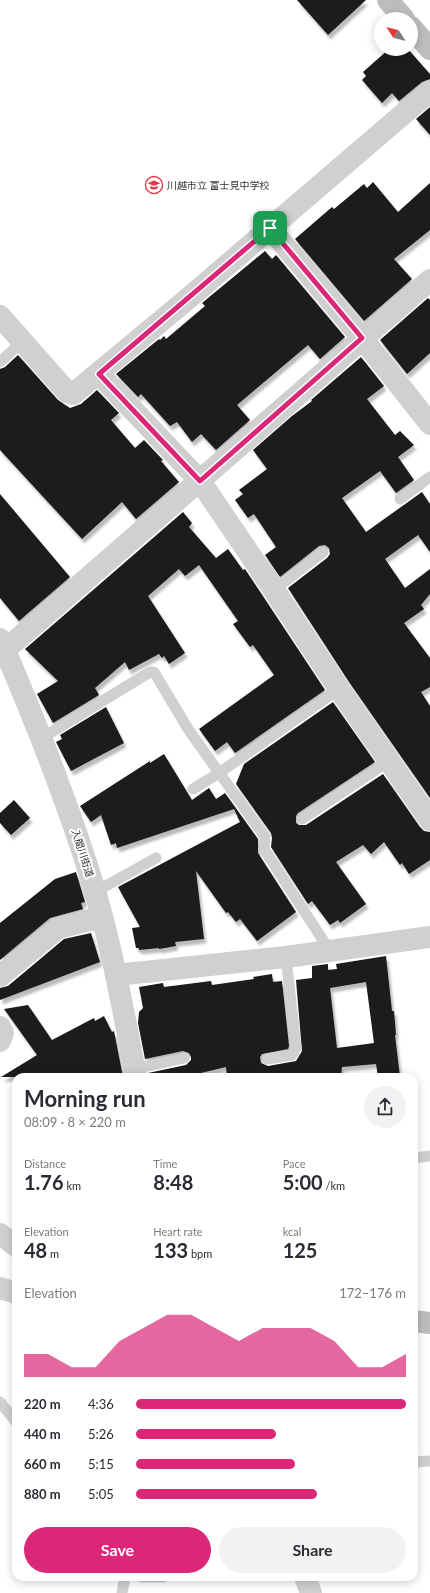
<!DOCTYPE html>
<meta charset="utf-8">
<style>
body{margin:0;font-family:Lato,"Noto Sans JP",sans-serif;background:#f2f2f3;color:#2b2b33;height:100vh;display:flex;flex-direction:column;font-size:15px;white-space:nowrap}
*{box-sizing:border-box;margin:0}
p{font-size:13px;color:#7c7c81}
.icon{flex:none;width:22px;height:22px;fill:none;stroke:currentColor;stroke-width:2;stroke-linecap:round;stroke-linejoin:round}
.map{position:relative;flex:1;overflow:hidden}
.details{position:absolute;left:12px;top:1073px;width:406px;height:508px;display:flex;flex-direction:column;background:#fff;border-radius:12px;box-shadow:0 2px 10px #0003}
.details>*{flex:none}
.needle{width:26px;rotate:306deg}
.fabs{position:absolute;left:374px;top:12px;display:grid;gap:8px}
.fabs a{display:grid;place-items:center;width:44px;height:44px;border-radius:50%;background:#fff;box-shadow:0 2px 10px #0003;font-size:20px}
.pin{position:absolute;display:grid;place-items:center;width:34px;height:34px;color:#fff;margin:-17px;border-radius:8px;box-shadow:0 2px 6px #0006}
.round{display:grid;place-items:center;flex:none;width:42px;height:42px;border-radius:21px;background:#f2f2f3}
.headline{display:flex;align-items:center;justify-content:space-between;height:68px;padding:0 12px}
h1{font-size:22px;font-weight:700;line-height:30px}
.figures{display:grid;grid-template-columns:repeat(3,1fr);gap:6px;height:68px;padding:4px 12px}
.figures div{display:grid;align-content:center}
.figures b{font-size:20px;font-weight:700}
.figures small{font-size:11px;font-weight:400}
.figures p{font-size:11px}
.chart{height:112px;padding:8px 12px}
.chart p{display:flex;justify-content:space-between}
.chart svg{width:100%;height:72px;margin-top:4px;fill:#db2777;opacity:.7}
.action{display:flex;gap:8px;margin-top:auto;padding:8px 12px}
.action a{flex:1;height:46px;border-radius:24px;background:#db2777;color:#fff;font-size:16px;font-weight:700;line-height:46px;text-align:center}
.action a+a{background:#f2f2f3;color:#2b2b33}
ul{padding:0 12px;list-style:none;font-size:13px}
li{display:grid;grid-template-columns:64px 48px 1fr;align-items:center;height:30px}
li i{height:10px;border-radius:5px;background:#db2777}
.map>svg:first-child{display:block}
.building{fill:#1a1a1a;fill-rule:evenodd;filter:url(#shadow)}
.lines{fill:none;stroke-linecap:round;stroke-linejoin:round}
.lane{stroke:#d0d0d0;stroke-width:11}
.street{stroke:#d0d0d0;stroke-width:22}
.secondary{stroke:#bdbdbd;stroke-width:22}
.route-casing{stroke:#fff;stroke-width:8}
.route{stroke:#db2777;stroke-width:5}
.labels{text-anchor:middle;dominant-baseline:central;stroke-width:4;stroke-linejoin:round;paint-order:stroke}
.poi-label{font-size:10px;fill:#333;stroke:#fff;text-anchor:start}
.street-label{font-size:10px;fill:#333;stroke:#fff}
</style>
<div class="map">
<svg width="430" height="1593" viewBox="0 0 430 1593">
<defs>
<filter id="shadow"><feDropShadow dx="2.5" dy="4.5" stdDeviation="1" flood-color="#0004"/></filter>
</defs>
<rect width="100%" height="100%" fill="#fff"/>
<!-- building -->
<g class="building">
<path d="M297 0H366L328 35Z"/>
<path d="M389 49 395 56 403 49H408L430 74V79L422 82 399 101 392 93 382 103 362 80 366 76 363 72Z"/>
<path d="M430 107V135L416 119Z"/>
<path d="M373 182 398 212 430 183V230L394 259 412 279 364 321 295 239 332 207 334 209 364 184 367 188Z"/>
<path d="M265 251 272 259 276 255 345 337 320 359 308 345 237 405 250 420 216 450 201 434 192 442 177 422 170 426 141 394 138 397 116 374 159 339 160 340 164 336 166 339 205 306 202 303Z"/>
<path d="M428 298 430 300V353L407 374 380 340Z"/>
<path d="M18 355 58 400 70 408 81 404 97 390 119 413 111 420 135 448 144 440 163 460 161 461 179 482 136 519 122 502 82 539 0 450V369L5 367Z"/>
<path d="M361 357 384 386 367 399 395 435 400 431 414 445 398 457 414 480 396 493 380 471 342 498 366 532 422 492 430 504V552L418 535 385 559 405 588 430 569V594L421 605 424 609 404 623 430 658V687L421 692 430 706V798L349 682 288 588 327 558 330 554 329 548 325 545 319 546 280 577 265 555 276 547 254 514 248 518 235 500 243 494 239 490 267 469 253 450 292 416 312 401 311 400Z"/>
<path d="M0 494 70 577 19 621 0 598Z"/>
<path d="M183 512 192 523 189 527 216 558 228 549 243 570 245 569 325 690 235 753 227 742 215 751 199 729 274 675 253 645 250 647 233 624 238 621 199 565 185 576 179 569 148 596 185 653 169 664 164 656 162 658 159 654 129 670 125 662 95 688 99 695 53 723 37 694 58 681 25 649Z"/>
<path d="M333 702 375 762 298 813 296 816V823L299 825H306L383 774 420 827 424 831 430 832V860L409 874 402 863 400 865 384 842 371 854 363 845 336 862 366 904 340 923 338 920 330 925 312 901 308 904 271 847 272 838 271 833 236 784 244 764Z"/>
<path d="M106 707 124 743 71 771 56 742 62 739 60 735Z"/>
<path d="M164 754 192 800 209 788 216 799 225 793 258 839V853L296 912 257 941 240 919 236 922 228 912 226 913 196 871 204 939 175 942 176 946 159 949V948L139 950V948H136L132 928 140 927 118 887 240 822 234 809 117 848 116 843 111 845 101 815 91 822 80 806 150 761V763Z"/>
<path d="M14 800 30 818 11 835 0 823V813Z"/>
<path d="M76 872 85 902 81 903 83 909 50 918 0 960V923L55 879Z"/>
<path d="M91 933 100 962 0 1000V988L8 986 64 939Z"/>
<path d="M386 956 392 1011H394L396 1035H395L400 1077H378L376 1064 342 1067 341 1077H227L226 1067 184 1077H148V1073L186 1065 191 1060V1057L189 1053 183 1051 145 1059 138 1023 139 1012 143 1008 139 987 163 983 164 987 211 981 212 985 254 979 253 977 272 974 273 982 282 981 289 1046 288 1049 262 1054 260 1057 261 1063 268 1066 296 1061 302 1051 296 980 312 978V966L328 964V970L337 969 336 964ZM366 982 374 1043 337 1048 330 988Z"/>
<path d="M28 1005 52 1040 94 1018 95 1021 104 1016 112 1032 114 1031 123 1077H1L37 1055 4 1009Z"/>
</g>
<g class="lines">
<!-- lane -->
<g class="lane">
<path d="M0 362 22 342"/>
<path d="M400 499 430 477"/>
<path d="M274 590 323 552"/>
<path d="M42 738 150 672H154L188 729 265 837 264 849 330 951"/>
<path d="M193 789 219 773 339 689"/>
<path d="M302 819 389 761"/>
<path d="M95 892 156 858"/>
<path d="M267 1059 292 1055 296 1048 286 957"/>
<path d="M134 1069 184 1058"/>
<path d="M414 1158 430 1156"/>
<path d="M0 1402 16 1422"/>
<path d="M414 1462 430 1461"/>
<path d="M142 1577H163"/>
<path d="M122 1593 125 1577"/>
</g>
<!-- street -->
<g class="street">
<path d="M270 228 362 338 430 424"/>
<path d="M0 316 67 392 73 394 184 302 430 91"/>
<path d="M99 374 200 481 274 590 339 689 430 820"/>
<path d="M0 639C36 722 69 805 95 891 113 952 124 1015 136 1077"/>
<path d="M5 650 430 280"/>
<path d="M116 975 286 957 430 937"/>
<path d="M0 976 58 928 102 917"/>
<path d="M0 1027 3 1033 0 1041"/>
<path d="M0 1234 16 1246"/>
<path d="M0 1288 16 1293"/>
<path d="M305 1577 311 1593"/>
</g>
<!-- secondary -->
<g class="secondary">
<path d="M388 0 404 19"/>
<path d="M411 27 430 49"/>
<path d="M414 1321 430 1323"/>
</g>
</g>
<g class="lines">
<!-- route casing -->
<g class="route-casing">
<path id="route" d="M270 228 362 338 200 481 99 374Z"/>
</g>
<!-- route -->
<use href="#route" class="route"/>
</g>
<!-- icons -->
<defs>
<g id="school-ring" transform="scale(0.9)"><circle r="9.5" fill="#fff" stroke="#e63946" stroke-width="1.5"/><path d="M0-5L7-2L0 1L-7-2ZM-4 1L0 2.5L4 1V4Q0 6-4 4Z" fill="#e63946"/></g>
</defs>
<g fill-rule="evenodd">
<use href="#school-ring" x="154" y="185"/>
</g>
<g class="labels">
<!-- poi labels -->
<g class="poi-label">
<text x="167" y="185">川越市立 富士見中学校</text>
</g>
<!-- street labels -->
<g class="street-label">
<text transform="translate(83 853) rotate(72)">入間川街道</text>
</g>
</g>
</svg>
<div class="fabs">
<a><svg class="needle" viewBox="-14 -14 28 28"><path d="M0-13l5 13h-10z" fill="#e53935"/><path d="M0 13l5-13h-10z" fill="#7c7c81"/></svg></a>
</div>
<div class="pin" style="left:270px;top:228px;background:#1e9e55"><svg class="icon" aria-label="arrive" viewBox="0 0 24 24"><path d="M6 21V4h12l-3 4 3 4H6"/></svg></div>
<section class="details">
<div class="headline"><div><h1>Morning run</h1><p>08:09 · 8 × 220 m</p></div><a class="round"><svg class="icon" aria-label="share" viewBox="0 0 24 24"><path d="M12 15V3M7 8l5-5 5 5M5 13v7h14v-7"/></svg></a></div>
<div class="figures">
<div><p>Distance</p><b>1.76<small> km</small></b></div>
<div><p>Time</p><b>8:48</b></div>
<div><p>Pace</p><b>5:00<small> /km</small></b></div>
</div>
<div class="figures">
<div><p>Elevation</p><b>48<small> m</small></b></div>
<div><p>Heart rate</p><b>133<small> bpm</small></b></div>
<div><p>kcal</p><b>125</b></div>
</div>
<div class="chart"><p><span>Elevation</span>172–176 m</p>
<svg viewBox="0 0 160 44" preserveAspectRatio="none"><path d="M0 44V30L10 30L20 38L30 38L40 22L50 14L60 6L70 6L80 14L90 22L100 14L110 14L120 14L130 22L140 38L150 38L160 30V44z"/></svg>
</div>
<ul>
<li><b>220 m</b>4:36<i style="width:100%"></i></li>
<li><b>440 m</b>5:26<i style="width:52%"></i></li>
<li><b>660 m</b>5:15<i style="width:59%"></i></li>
<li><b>880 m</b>5:05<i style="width:67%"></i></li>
</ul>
<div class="action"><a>Save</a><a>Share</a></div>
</section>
</div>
